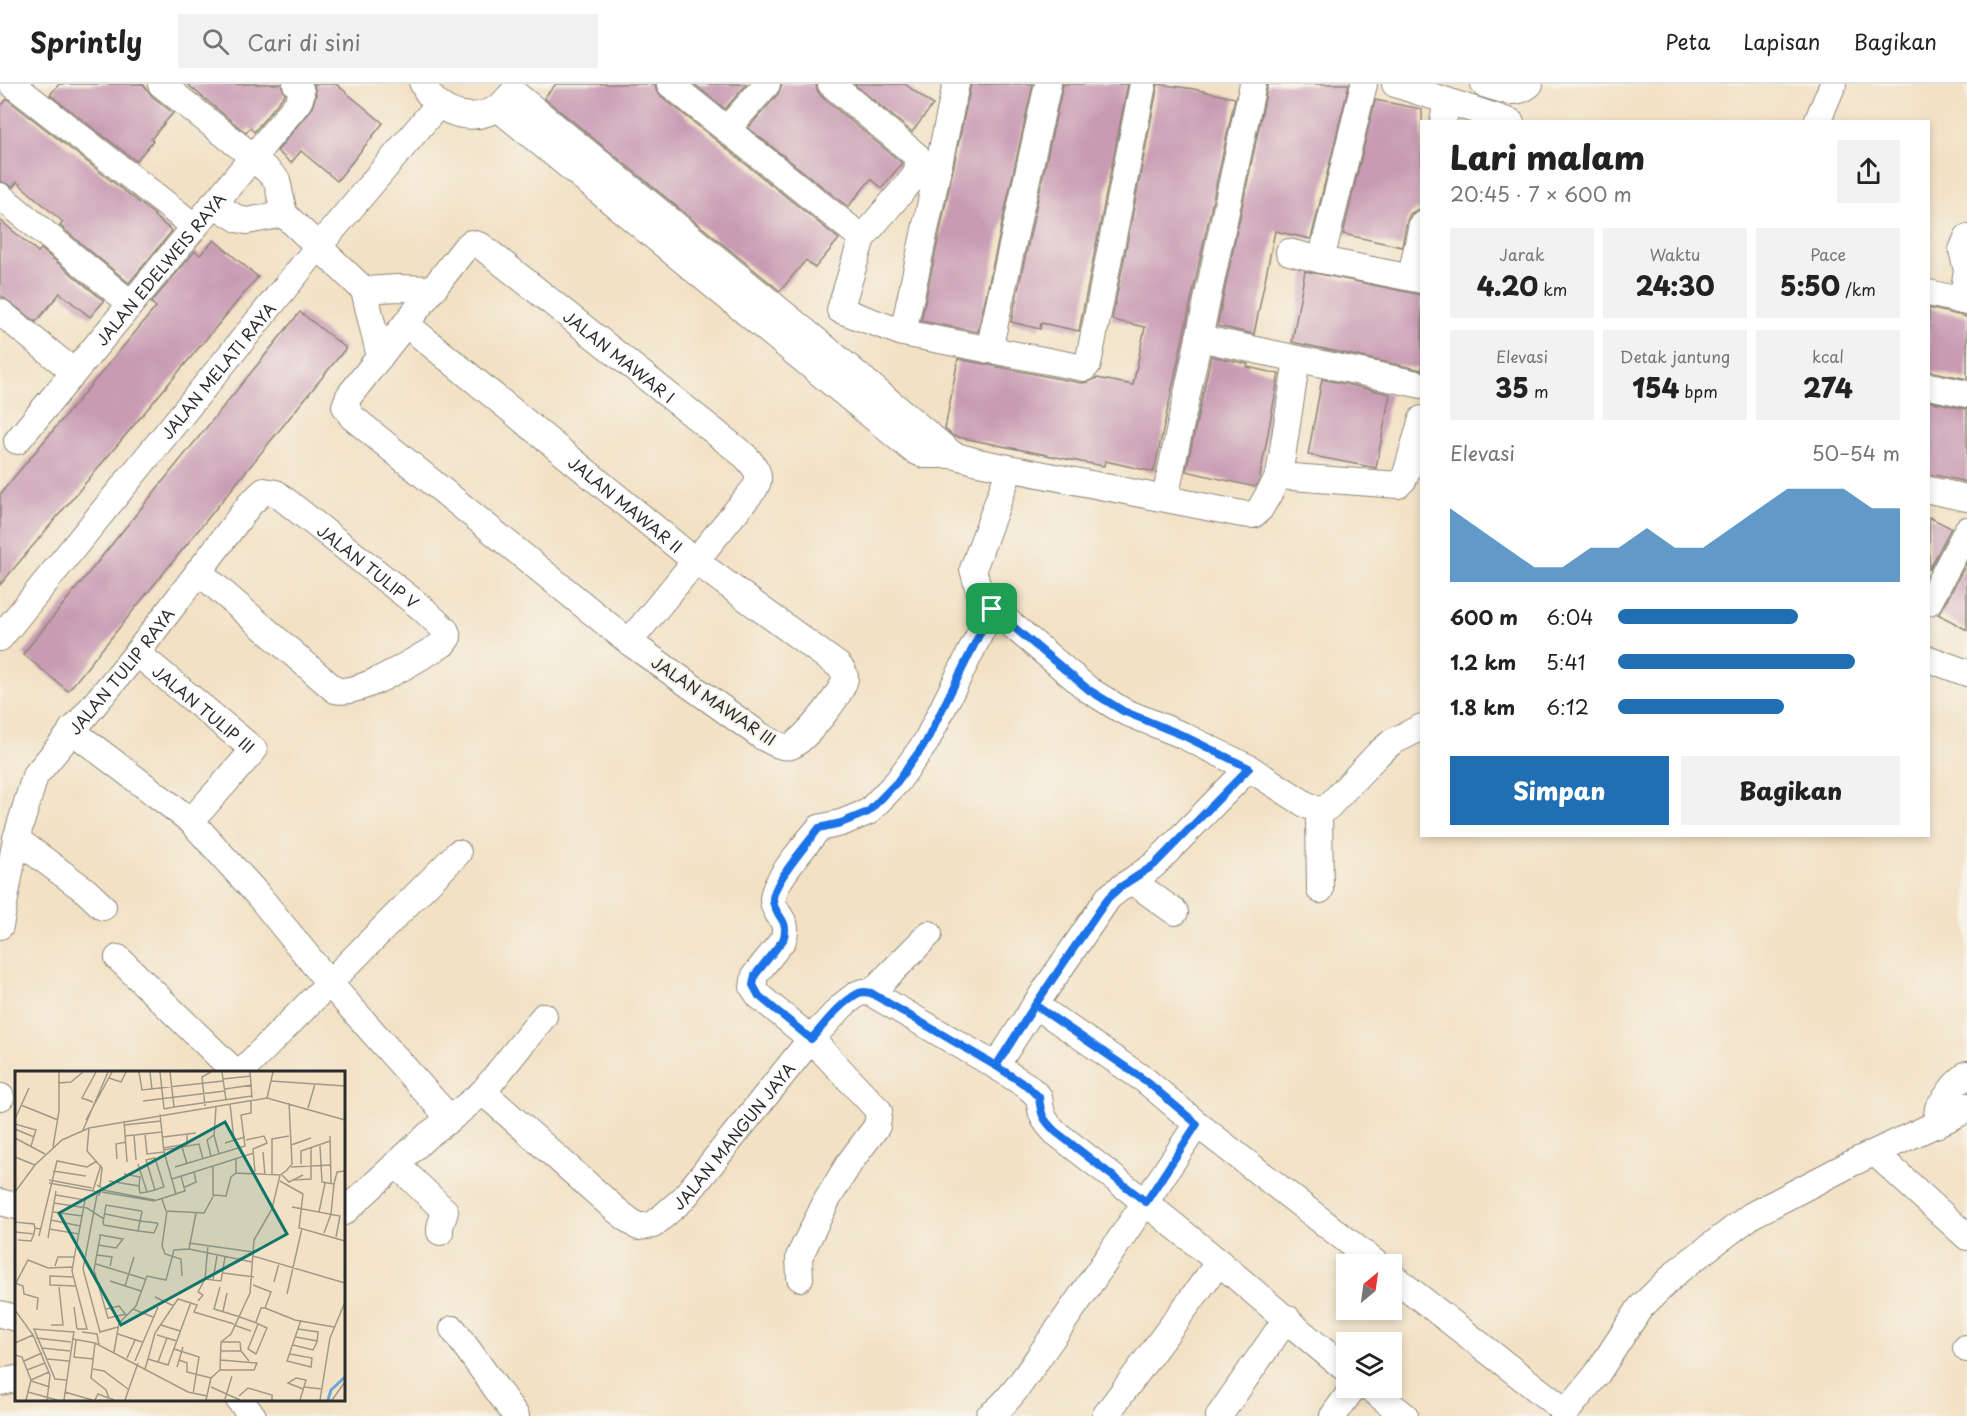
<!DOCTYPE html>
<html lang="id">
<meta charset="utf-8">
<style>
body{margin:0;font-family:"Playpen Sans",sans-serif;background:#f2f2f2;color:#222;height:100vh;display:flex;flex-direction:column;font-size:22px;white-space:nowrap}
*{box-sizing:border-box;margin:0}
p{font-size:20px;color:#767676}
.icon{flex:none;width:33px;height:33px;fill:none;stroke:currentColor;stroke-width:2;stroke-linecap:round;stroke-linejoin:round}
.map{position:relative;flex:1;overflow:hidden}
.side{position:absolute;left:1420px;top:36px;width:510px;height:717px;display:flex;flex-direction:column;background:#fff;border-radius:0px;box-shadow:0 3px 9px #0003}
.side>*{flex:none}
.needle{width:39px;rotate:29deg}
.controls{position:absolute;left:1336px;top:1170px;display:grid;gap:12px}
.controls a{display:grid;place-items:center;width:66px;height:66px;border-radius:0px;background:#fff;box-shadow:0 3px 9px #0003;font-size:30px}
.pin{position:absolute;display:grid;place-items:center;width:51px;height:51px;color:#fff;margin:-26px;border-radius:12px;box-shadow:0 3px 9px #0006}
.round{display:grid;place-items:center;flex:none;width:63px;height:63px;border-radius:0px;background:#f2f2f2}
.overview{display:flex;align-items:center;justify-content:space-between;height:102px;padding:0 30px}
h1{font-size:33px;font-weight:800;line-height:45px}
.metrics{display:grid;grid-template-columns:repeat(3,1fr);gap:9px;height:102px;padding:6px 30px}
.metrics div{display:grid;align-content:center;border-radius:0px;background:#f2f2f2;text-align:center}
.metrics b{font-size:26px;font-weight:800}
.metrics small{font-size:16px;font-weight:400}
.metrics p{font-size:16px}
.chart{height:168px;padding:12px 30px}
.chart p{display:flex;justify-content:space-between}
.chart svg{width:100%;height:108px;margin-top:6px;fill:#1f6fb2;opacity:.7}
.cta{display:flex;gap:12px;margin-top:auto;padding:12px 30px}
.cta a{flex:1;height:69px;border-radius:0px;background:#1f6fb2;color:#fff;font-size:24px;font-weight:800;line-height:69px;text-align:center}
.cta a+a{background:#f2f2f2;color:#222}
ul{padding:0 30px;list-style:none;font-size:20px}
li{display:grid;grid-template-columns:96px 72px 1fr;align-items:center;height:45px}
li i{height:15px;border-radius:8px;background:#1f6fb2}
header{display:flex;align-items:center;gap:36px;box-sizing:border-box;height:84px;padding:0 30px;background:#fff;border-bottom:2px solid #e0e0e0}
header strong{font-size:28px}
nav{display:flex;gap:33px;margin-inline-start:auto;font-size:21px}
.search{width:420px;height:54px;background:#f2f2f2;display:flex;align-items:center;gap:15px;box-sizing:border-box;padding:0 21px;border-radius:0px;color:#767676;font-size:22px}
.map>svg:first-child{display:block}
.building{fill:#c89bb3}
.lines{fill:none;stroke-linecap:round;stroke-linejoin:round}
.minor-casing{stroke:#8e8678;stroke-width:28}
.minor{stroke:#fff;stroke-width:26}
.route-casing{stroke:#fff;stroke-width:12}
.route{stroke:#1a73e8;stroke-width:8}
.labels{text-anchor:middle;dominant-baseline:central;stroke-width:4.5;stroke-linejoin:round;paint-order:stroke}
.street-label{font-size:16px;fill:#2b2b2b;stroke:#f7f3e8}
.inset-river{fill:none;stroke:#69a6db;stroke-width:3}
.inset-road{fill:none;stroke:#a29887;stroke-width:1.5}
.view{fill:#0f766e;fill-opacity:0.15;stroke:#0f766e;stroke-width:3}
.inset-edge{fill:none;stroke:#2b2b2b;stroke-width:3}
</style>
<header>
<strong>Sprintly</strong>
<div class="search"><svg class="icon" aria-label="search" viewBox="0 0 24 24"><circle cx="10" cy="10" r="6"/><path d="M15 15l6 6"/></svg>Cari di sini</div>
<nav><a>Peta</a><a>Lapisan</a><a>Bagikan</a></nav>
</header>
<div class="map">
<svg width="1967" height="1332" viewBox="0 0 1967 1332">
<rect width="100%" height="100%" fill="#f7f3e8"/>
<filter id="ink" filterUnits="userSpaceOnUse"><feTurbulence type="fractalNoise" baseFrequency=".0167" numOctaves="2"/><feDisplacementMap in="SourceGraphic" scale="12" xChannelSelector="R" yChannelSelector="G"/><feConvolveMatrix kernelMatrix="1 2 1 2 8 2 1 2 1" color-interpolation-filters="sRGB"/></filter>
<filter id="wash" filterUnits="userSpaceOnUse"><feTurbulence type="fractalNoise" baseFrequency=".008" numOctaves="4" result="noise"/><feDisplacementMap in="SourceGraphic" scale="24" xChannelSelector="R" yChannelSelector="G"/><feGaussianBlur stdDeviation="1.35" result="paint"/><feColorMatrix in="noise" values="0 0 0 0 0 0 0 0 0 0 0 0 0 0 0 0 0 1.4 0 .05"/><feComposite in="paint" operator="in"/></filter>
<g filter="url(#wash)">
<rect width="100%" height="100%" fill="#f2e1c4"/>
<g id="blocks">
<!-- building -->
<g class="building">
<path d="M59 0H143L152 12 173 29 151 55 153 57 136 77 50 11Z"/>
<path d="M187 0H281L285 10 254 48 250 44 246 49Z"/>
<path d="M314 0H336L383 39 337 97 301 67 291 79 277 67 312 24 316 11Z"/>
<path d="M556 0H655L656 6 661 12 839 155 815 184 806 176 780 207 544 14Z"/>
<path d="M694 0H747L725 25Z"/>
<path d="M782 0H816L817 6 821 12 902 79 882 104 871 95 848 123 748 44 778 10Z"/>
<path d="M854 0H905L933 21 912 48Z"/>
<path d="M971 0H1033L978 248 921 237Z"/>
<path d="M1063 0H1128L1079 247 1041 239 1040 245 1011 238Z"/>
<path d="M1158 0 1194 5 1235 14 1154 388 1105 377 1104 382 1081 378 953 352 945 345 958 275 1081 299 1088 298 1097 294 1133 301 1145 243 1112 236Z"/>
<path d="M1268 0H1349L1311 155 1275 147 1254 250 1217 242Z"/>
<path d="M7 15 155 131 154 132 172 147 129 199 60 142 63 138 17 98 13 103 0 97V23Z"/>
<path d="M1375 16 1422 25V125L1417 126 1410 130 1407 137 1402 163 1343 150Z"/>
<path d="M0 136 38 168 41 165 104 217 90 233 60 209 36 238 0 211Z"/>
<path d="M214 156 258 193 0 501V410L156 223 151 219 195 167 200 171Z"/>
<path d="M1305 187 1422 211V286L1292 258Z"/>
<path d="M1929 224 1967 233V295L1929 287Z"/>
<path d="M300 228 346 264 68 607 23 570Z"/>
<path d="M1211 272 1248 280 1247 283 1279 290 1259 398 1255 403 1186 387Z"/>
<path d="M1322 295 1390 310 1376 384 1308 371Z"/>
<path d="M1929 317 1967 325V398L1929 390Z"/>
<path d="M1929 433 1951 444 1929 486Z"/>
<path d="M1967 478V546L1938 530 1942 525Z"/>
</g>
</g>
</g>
<g filter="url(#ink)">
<use href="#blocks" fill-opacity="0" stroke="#8e8678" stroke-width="1.5"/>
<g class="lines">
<!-- minor casing -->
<g class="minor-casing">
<g id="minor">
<path d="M12 0 194 142"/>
<path d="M161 0 253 73 277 96 284 130 364 206 380 273"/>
<path d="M423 0C438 34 484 44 509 13"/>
<path d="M670 0 862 154 840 226 903 249 1084 284 1088 280 1143 0"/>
<path d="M831 0 917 72C919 80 918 85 915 92L862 154"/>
<path d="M1395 0 1447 17 1443 38"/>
<path d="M1484 0C1500 5 1516 13 1530 0"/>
<path d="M513 8 822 261 953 371"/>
<path d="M1447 17 1511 38"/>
<path d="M498 24 913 366 924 371H953L978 378 1242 430 1253 431 1260 425 1279 392 1297 275"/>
<path d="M1817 38 1833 0"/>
<path d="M727 45 767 0"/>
<path d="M0 112 130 219"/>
<path d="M213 120 238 135 247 137 284 130"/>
<path d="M1289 168 1321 176 1422 196"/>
<path d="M1321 176 1364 0"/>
<path d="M1411 193 1422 140"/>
<path d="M364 206 398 204 434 205"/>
<path d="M1929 209 1967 218"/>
<path d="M1962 217 1967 186 1962 166 1967 154"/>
<path d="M0 228 74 288"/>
<path id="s1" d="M406 240 694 476 839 582C842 586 845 588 845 594 844 608 804 657 791 662 782 665 769 656 761 652L629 558 352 333 345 322 349 312 465 164 471 159 481 162 745 372C754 382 763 390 755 404L629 558"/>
<path d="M903 249 956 0"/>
<path d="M1199 254 1422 301"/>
<path d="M989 266 1048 0"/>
<path d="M1929 302 1967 310"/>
<path id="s2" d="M17 357 297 20C302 13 303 6 296 0"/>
<path d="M1010 385 973 485 981 515 1089 606 1123 627 1182 651 1249 684 1305 720 1319 727 1328 723 1378 670 1392 658 1422 643"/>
<path d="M1279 392 1398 401 1404 395 1406 390 1422 335"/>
<path d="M1929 406 1967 414"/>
<path d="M1165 414 1253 0"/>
<path d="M1929 518 1967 446"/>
<path id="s3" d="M0 554 318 163 438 21"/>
<path id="s4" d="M137 569 254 666 191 737"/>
<path d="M1929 575 1967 589"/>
<path d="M71 646 191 737 258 811 330 900 450 1035"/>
<path d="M1319 727 1320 806"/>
<path d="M16 755 86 807 103 823"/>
<path d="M1132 797 1175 828"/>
<path id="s5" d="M0 842 16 755 35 692 137 569 250 420 264 407 276 409 423 525 446 547 448 553 443 560C419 573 360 613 335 606L198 487"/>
<path d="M118 874 235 988"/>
<path d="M871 909 929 850"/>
<path d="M1035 921 1146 997 1197 1040 1377 1180"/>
<path d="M996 982 1027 1002 1039 1013C1041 1031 1043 1036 1056 1049 1112 1092 1167 1135 1221 1180 1263 1215 1304 1252 1347 1286"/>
<path d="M241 988 458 769"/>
<path d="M483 1008 544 932"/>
<path d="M0 1013H1"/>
<path d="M1936 1041 1938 1024 1955 1001 1967 990"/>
<path d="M1875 1069 1967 1153"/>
<path d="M396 1080 445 1127C444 1135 439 1140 440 1148"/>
<path d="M0 1118 16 1122"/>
<path id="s6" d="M344 1128 428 1051 450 1035 483 1008 616 1126 638 1143 653 1141 683 1115 811 955 843 921 857 910 863 908 871 909 996 982 1035 921 1108 814C1122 801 1139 793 1154 781L1249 684"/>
<path d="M1392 1192 1565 1327"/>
<path d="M800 1194 799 1173 827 1116 850 1078 877 1042 879 1027 811 955 759 912 753 903 755 891 783 856C791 835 774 833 773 816 772 798 807 759 819 744L841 739 868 728 897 698 926 658 992 525"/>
<path d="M0 1230 16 1234"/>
<path d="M453 1245 516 1332"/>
<path d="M1966 1264 1967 1265"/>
<path d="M0 1298 16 1295"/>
<path d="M1370 1304 1405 1332"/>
<path d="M239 1316 253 1332"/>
<path d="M989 1332C1011 1318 1034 1279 1050 1257 1100 1186 1149 1113 1197 1040"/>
<path d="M1105 1332 1219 1178"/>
<path d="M1219 1332 1287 1234"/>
<path d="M1333 1332 1353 1304"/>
<path d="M1563 1332 1597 1290 1640 1224 1679 1186 1752 1131 1852 1079 1958 1030 1967 1022"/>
</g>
</g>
<!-- minor -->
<use href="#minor" class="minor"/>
</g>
</g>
<g class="lines" filter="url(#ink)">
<!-- route casing -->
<g class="route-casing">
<path id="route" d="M992 525 926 658 897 698 868 728 841 739 819 744C808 759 772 800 773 816 774 833 791 835 783 856L755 891 753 901 759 912 811 955C824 941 839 920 857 910 861 907 866 908 871 909L996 982 1035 921 1146 997 1197 1040 1146 1118 1056 1048C1043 1036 1041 1031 1039 1013L1027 1002 996 982 1035 921 1108 814 1119 804 1154 781 1249 684 1182 651 1123 627 1089 606 992 525"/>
</g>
<!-- route -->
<use href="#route" class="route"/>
</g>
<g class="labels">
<!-- street labels -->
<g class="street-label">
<text stroke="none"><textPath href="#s2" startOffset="224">JALAN EDELWEIS RAYA</textPath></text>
<text stroke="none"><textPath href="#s1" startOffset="1612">JALAN MAWAR I</textPath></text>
<text stroke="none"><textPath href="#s3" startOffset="345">JALAN MELATI RAYA</textPath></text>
<text stroke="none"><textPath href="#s1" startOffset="284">JALAN MAWAR II</textPath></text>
<text stroke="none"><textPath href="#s5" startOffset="650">JALAN TULIP V</textPath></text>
<text stroke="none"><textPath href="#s5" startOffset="290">JALAN TULIP RAYA</textPath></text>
<text transform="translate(714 616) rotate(34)">JALAN MAWAR III</text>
<text stroke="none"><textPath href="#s4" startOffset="87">JALAN TULIP III</textPath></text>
<text stroke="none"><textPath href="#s6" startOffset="525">JALAN MANGUN JAYA</textPath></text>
</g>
</g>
<!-- overview -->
<g transform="translate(15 987)">
<rect width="330" height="330" fill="#f2e1c4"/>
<path class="inset-river" d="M313 329 316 319 330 306"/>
<path class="inset-road" d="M124 1 127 19 208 10M135 1 137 19M145 1 149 38M207 1 211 29M235 1 237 27M94 7 106 11 111 1M208 8 236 5M256 10 330 15M43 12 56 11 68 1M210 18 237 14M252 27 258 1M128 30 210 20M78 31 67 27 81 1M215 33 219 69M6 34 43 49M190 35 187 6 196 1M159 36 237 25M293 37 300 13M149 38 159 36 155 1M145 43 149 81 161 123M0 48 14 17M71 49 97 1M109 50 112 91M0 53 21 59 16 75M109 54 146 50M74 57 72 80 87 97 85 115M0 58 19 66M68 59 93 1M130 63 132 83 149 81M119 64 121 89M199 64 201 36M110 65 147 61M315 65 316 113M148 66 181 62M0 67 30 83M231 69 249 65 252 72 238 78 240 101M210 72 230 66M276 74 296 67M305 75 307 111 319 113 316 143 309 162M38 76 44 40V1M167 76 184 73 188 88M148 77 172 73V63M149 79 167 76 172 93M248 81 250 104M196 85 192 69 199 64 204 83M0 86 20 94M102 88 101 73 111 71M221 88V102L265 104 271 100 277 93 274 32M123 93 132 121M286 93V80L315 70M160 96 230 75 226 44 236 42V29M276 96 316 94M38 100 71 105M109 103 125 106 124 115M257 104V68L274 65M267 104 274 111 288 104M157 108 239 82M34 109 77 117M277 109 296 108V77M94 110 124 115 125 122 132 121 140 119 148 116H149L140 87 131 89 140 119M265 110 288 123 284 157 330 170M34 112 78 120M319 113 322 101 330 100M82 114 87 117 84 124 78 119 86 94M170 116 181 111 179 101M88 119 140 129M0 121 20 94 47 69 74 57 252 27 330 49M87 121 139 130 170 120 166 105M41 124 70 129 62 172M82 124 68 198 85 261 103 256M198 124V95M147 128 151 140 189 142 199 124 211 125 216 106 221 102M39 132 72 137 89 148M277 136 325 145 321 166M152 140 147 175 150 183 166 188 167 205M38 141 67 145M304 141 310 112M90 143 125 150 142 152 143 153 139 162 123 160 89 154 88 152 91 134 126 140 127 141 125 150 123 160M36 149 65 155M0 151 19 153 20 157M34 158 64 163M0 161 19 163 20 157 25 158M24 165 42 90 72 96 82 90M33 167 41 120M3 169 16 170 19 163M174 172 238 181M83 174 101 177 108 168 85 164V166L79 199 93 247 111 243M61 176 57 200 72 258H62M174 178 237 191M82 184 97 186 95 195M238 185 330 212M81 193 130 208M40 195 43 186H59M208 202 239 206M58 206 35 205V214L61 215M190 208 206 210 210 186M198 209 202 185M95 210 126 220M259 211 264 192M0 212 8 215 9 223 23 227 22 239M1 212 13 189 33 197 57 196M238 214 256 221 250 237M110 215 119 186M205 216 199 238 222 245 239 251 252 257 241 283 233 278 243 253M272 223 287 157M140 226 159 235M183 230 188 224 183 221 190 208 193 174M59 236 62 258M250 237 280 249 319 256M91 238 104 235 111 244M118 238 138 246M0 239 18 264 35 304 32 329M208 240 212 222M241 251 246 237H250M36 254H48L44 216M146 254 165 260M219 254 236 260M67 261 82 263 84 274M103 263 127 271M142 264 162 270M281 266 302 270M21 267 56 271M58 268 80 272 173 321 192 325M61 269 59 286 79 288M206 271H225M225 271 226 280 234 290M0 272 18 264M80 272 76 307 91 319 94 327M278 274 298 279 302 271 303 261 283 258M27 277 55 280M159 278 184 286 178 323M205 280H226M99 281 104 252 121 235 132 205 151 209 159 179 174 178 181 142M275 283 297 287 296 296 272 290 286 249M0 284 7 286 16 309 11 329M112 287 120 269M32 288 54 290M133 288 140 262 163 228 182 234 179 241 219 253M164 289 172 292V301L196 307M9 290 27 282M120 290 143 236M143 291 152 267M162 296 168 276M78 298 89 300 113 318M130 298 133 288 153 294 176 231M12 299 30 292M205 299 206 271 216 263 235 222 239 169 257 138 265 104M205 299H239L242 292 206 289M16 309 34 301M51 309 40 308 19 258 59 261M16 310 35 316M196 316 225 329M289 316 307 318M13 321 42 329M50 321 77 329M224 325 233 317 257 324V329M210 328 217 305M49 329 59 260M80 329 83 323 99 329M110 329 123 292M191 329 196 307 205 299M285 329 291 309 281 307 273 312 288 318M305 329 315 267 330 231M317 329 330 311"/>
<path class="view" d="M210 51 272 163 106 254 44 142Z"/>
<rect width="330" height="330" class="inset-edge"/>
</g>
</svg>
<div class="controls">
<a><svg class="needle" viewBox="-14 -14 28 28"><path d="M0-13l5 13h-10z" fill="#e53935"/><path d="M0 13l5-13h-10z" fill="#767676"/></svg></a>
<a><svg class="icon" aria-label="layers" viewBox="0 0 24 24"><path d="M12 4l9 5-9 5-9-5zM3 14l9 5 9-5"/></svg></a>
</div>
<div class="pin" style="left:992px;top:525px;background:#1e9e55"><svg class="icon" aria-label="arrive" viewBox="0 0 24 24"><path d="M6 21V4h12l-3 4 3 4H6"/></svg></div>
<section class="side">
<div class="overview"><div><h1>Lari malam</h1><p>20:45 · 7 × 600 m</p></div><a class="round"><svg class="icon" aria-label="share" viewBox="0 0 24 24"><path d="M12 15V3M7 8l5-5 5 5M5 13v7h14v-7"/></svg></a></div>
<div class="metrics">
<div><p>Jarak</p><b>4.20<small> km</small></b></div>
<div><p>Waktu</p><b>24:30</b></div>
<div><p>Pace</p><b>5:50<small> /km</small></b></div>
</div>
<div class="metrics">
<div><p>Elevasi</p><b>35<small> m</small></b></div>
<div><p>Detak jantung</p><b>154<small> bpm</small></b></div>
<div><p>kcal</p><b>274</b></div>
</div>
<div class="chart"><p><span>Elevasi</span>50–54 m</p>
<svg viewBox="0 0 160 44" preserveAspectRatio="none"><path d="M0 44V14L10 22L20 30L30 38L40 38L50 30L60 30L70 22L80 30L90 30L100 22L110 14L120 6L130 6L140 6L150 14L160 14V44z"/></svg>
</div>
<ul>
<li><b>600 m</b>6:04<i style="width:64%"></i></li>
<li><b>1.2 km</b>5:41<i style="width:84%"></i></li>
<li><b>1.8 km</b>6:12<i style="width:59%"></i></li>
</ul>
<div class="cta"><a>Simpan</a><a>Bagikan</a></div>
</section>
</div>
